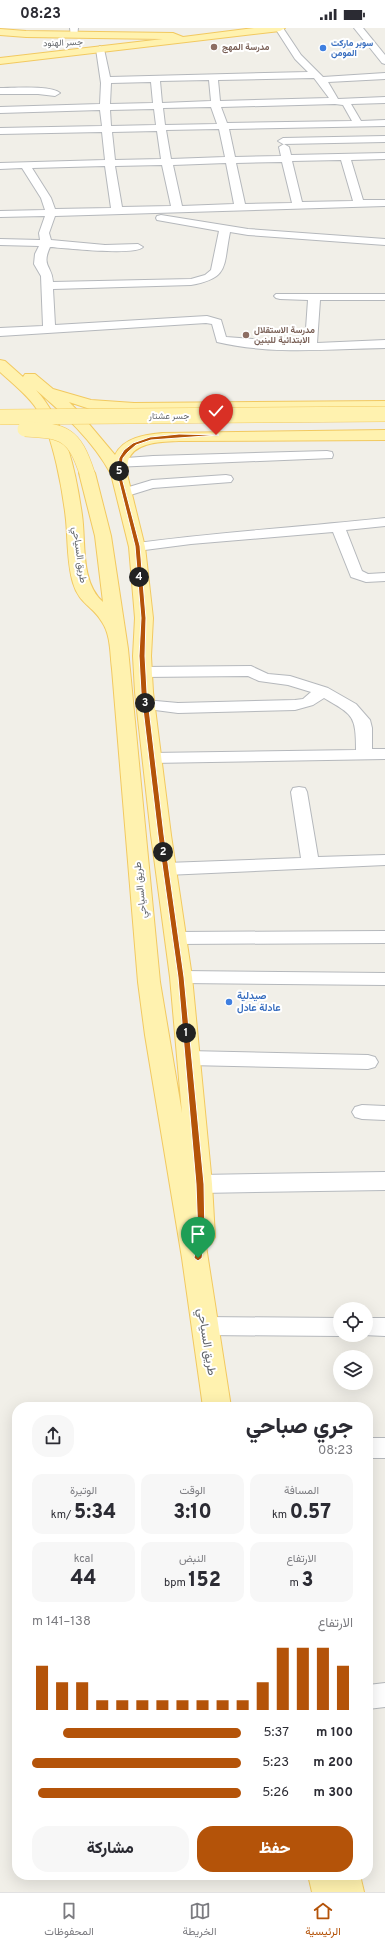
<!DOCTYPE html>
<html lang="ar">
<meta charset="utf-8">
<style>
body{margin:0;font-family:Overpass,Vazirmatn,sans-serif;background:#f7f7f7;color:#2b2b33;direction:rtl;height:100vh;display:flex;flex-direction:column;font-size:15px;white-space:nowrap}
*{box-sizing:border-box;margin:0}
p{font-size:13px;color:#7c7c81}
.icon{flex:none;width:22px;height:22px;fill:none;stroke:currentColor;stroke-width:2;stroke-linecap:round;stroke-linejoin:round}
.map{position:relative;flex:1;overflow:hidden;direction:ltr}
.details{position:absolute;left:12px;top:1374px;width:361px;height:478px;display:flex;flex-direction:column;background:#fff;border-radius:16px;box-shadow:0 4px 16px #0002;direction:rtl}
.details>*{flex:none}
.tools{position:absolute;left:333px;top:1274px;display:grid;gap:8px}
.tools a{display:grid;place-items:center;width:40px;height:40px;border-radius:50%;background:#fff;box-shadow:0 4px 16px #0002;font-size:20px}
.pin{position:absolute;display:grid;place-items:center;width:34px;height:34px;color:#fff;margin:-41px -17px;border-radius:50% 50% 50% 0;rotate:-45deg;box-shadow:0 0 4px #0007}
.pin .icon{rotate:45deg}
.km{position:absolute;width:20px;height:20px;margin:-10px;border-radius:50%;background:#222;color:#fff;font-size:11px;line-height:20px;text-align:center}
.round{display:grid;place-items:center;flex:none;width:42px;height:42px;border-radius:16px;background:#f7f7f7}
.summary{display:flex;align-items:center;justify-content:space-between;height:68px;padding:0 20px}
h1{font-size:22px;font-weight:800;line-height:30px}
.figures{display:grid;grid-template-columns:repeat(3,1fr);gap:6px;height:68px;padding:4px 20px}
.figures div{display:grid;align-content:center;border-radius:10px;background:#f7f7f7;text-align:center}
.figures b{font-size:20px;font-weight:800}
.figures small{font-size:11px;font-weight:400}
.figures p{font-size:11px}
.chart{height:112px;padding:8px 20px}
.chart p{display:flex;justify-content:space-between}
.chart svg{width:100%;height:72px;margin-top:4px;stroke:#b45309;stroke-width:6}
.button{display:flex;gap:8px;margin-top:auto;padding:8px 20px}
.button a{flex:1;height:46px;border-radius:16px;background:#b45309;color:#fff;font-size:16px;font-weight:800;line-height:46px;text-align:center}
.button a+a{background:#f7f7f7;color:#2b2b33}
ul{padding:0 20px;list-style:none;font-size:13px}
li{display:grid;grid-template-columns:64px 48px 1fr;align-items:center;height:30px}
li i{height:10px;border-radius:5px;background:#b45309}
.status{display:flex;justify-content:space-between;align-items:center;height:28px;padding:0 20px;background:#fff;direction:ltr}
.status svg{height:11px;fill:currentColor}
.menu{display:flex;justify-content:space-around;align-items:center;height:56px;border-top:1px solid #e1e1e2;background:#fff;font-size:11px;color:#7c7c81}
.menu a{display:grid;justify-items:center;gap:2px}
.menu .active{color:#b45309}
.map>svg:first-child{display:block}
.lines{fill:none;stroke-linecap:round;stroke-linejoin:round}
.street-casing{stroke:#b5b8bc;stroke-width:2}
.secondary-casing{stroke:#b6babf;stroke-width:2}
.primary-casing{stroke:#f2c960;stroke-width:2}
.street{fill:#fff;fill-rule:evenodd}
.secondary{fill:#fff;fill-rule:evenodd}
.primary{fill:#fff2af;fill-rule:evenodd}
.primary-bridge-casing{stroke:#f2c960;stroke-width:16;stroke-linecap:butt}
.primary-bridge{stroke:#fff2af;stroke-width:15}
.route{fill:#b45309;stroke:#fff}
.education-dot{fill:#8d6e63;stroke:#fff;stroke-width:1.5}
.shop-dot{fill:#3f7fe0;stroke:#fff;stroke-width:1.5}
.labels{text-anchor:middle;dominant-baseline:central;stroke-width:4;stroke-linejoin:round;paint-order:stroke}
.far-street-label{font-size:9px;fill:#5f6368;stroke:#fff}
.far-shop-label{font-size:9px;font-weight:bold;fill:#366cbe;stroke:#fff;text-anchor:start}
.far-education-label{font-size:9px;font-weight:bold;fill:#785e54;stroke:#fff;text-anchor:start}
.street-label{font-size:10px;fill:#5f6368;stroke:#fff}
.shop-label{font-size:10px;font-weight:bold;fill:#366cbe;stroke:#fff;text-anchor:start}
.near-street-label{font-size:12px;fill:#5f6368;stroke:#fff}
</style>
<div class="status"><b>08:23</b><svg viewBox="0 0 49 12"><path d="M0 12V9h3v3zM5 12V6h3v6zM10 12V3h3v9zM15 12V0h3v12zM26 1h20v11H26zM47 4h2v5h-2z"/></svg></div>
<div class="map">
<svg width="385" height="1864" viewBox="0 0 385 1864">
<rect width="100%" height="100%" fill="#f1efe8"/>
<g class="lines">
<!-- street casing -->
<g class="street-casing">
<g id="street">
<path d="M70 0H78L77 9H71Z"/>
<path d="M275 0H283L301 27 323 49 385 45V51L328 54 338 71 385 69V75L351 76 361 93 385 92V98L229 101 235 129 281 128 279 119 284 116 289 119 291 127 385 125V131L351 132 363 172H385V178L55 188 49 205 51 212 105 217 138 216 143 219C136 228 64 220 50 219 41 239 52 237 53 254L191 251 205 247 211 242 219 203 157 192 156 190 157 188 161 187 248 201 385 211V217L248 207 230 204C223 238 230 250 191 257L53 261 55 297 207 288 221 292 226 309 305 315 308 272 280 271 276 270 274 268 276 266H385V272H320L317 315 385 312V320C329 321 271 327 217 314L212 296 206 295 0 308V300L43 298 41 248 34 236 35 226 39 218 0 217V211L40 212 39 205 45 188 0 189V183L45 182 41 170 22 140 0 141V135L105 132 102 104 0 106V100L102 98 100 82 0 85V79L100 76 101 55 96 21 100 18 104 21 110 49 308 44 295 31ZM314 50 329 70 220 73 218 52ZM209 52 211 73 162 75 160 53ZM151 54 153 75 110 76 111 55ZM335 76 343 77 352 93 227 95 221 79ZM211 79 217 96 165 97 163 80ZM154 81 156 97 111 98 110 82ZM219 101 225 129 171 131 166 102ZM157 103 161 131 115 132 112 104ZM341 132 353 173 302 174 292 133ZM282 134 292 175 245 176 236 135ZM226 135 234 176 182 178 173 137ZM162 137 171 178 122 179 115 138ZM105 138 111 180 55 181 51 170 32 140Z"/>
<path d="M354 0H363L385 27V36L382 35Z"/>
<path d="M0 60C12 60 52 57 60 65L55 68 38 66H0Z"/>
<path d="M385 108V114L283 116 278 113 283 110Z"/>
<path d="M327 423 332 424 333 427 332 430 113 439 108 438 106 435 108 432 113 431 153 428Z"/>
<path d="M226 447 231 448 233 451 231 454 153 460 124 469 119 468 117 465 119 462 152 452Z"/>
<path d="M385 490V498L346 502 362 543 368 546 385 545V553L366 554 351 549 333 504 191 516 137 523 132 522 130 519 132 516 137 515C219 504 302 499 385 490Z"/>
<path d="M251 638 268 646 290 648 328 660 356 676 370 692 372 700V721H385V731L151 735 145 733 143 730 145 727 151 725 356 722C356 687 353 687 324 670L313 677 295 682 178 685 140 680 137 677 140 674 145 672 178 675 295 672 303 671 311 664 288 657 259 653 248 648 143 649 138 647 135 644 138 641 143 639Z"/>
<path d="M299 759 305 760 307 764 318 829 385 827V837L166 847 160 845 157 841 160 837 166 835 301 830 291 764 293 760Z"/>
<path d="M385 903V915L176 916 170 914 167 910 170 906 176 904Z"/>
<path d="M181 943 385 945V957L181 955 175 953 172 949 175 945Z"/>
<path d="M188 1023 368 1027 375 1029 378 1034 375 1039 368 1041 188 1037 181 1035 179 1030 181 1025Z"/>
<path d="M362 1077 385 1078V1092L362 1091 355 1089 352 1084 355 1079Z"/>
<path d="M204 1289 340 1290V1307H343L340 1308 204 1307 196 1304 193 1298 196 1292Z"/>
<path d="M366 1290H385V1308L363 1307H366Z"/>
<rect x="368" y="1410" width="17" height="20"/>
<path d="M385 1655V1679L368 1681V1657Z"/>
</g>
</g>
<!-- secondary casing -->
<g class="secondary-casing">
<path id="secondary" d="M385 1144V1162L200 1165 191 1163 188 1156 191 1149 200 1147Z"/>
</g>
<!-- primary casing -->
<g class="primary-casing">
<g id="primary">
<path d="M254 0H285L280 3 0 36V30L163 11 26 9 0 7V1L26 3 173 5 183 9Z"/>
<path d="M0 332 5 333 23 349 25 346H35L53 361 91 372 134 375 385 373V383L134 385 90 381 69 374 78 383 115 427C124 409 145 407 163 405L385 402V412L179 413C163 414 134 413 128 433 127 437 128 442 127 446L145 519 153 590 151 628 153 664 171 807 192 949 212 1156 215 1209 211 1216 206 1218 231 1379H203L182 1230 145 1007 138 954 112 641C110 626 111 607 102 594 93 578 79 576 73 555 67 535 68 513 66 492 63 463 53 408 38 383 29 368 13 356 0 344ZM36 362C64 386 93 413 111 446L129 519 135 590 133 628 135 664 151 807 170 949 182 1085 160 954 128 621 111 508 95 445 93 442 87 440 81 442 79 445 95 508 103 574C80 554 86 514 82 487 76 444 66 395 36 362Z"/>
<path d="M308 1847H360L364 1864H312Z"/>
</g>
</g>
<!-- street -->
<use href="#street" class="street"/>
<!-- secondary -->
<use href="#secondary" class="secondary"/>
<!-- primary -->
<use href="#primary" class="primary"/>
<!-- primary-bridge casing -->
<g class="primary-bridge-casing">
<g id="primary-bridge">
<path d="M0 389 385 386"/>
<path d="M25 401C65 403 74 406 87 445"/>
</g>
</g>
<!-- primary-bridge -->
<use href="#primary-bridge" class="primary-bridge"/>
</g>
<!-- route -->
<path class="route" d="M179 406 219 407 151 412 136 417 128 424 123 430 121 446 140 518 146 590 145 628 147 664 164 807 184 949 204 1156 205 1209 202 1230 198 1233 194 1230 198 1209 196 1156 178 949 158 807 141 664 139 628 141 590 135 518 117 446 119 430 124 422 133 415 150 409Z"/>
<!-- markers -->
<g class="education-dot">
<circle cx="214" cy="19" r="4"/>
<circle cx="246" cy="307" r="4"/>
</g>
<g class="shop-dot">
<circle cx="323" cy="20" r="4"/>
<circle cx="229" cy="974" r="4"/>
</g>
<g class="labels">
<!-- far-street labels -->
<g class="far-street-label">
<text transform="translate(63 15) rotate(-2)">جسر الهنود</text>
<text x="169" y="388">جسر عشتار</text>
</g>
<!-- far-shop labels -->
<g class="far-shop-label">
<text x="331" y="15">سوبر ماركت<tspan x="331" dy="10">المومن</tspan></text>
</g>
<!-- far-education labels -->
<g class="far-education-label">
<text x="222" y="19">مدرسة المهج</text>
<text x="254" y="302">مدرسة الاستقلال<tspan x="254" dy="10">الابتدائية للبنين</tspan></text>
</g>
<!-- street labels -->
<g class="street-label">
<text transform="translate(79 527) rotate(82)">طريق السياحي</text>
<text transform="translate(141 862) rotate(-96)">طريق السياحي</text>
</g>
<!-- shop labels -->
<g class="shop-label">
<text x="237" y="968">صيدلية<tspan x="237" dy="12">عادلة عادل</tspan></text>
</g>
<!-- near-street labels -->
<g class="near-street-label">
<text transform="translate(206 1314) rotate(81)">طريق السياحي</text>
</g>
</g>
</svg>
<div class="tools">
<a><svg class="icon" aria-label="locate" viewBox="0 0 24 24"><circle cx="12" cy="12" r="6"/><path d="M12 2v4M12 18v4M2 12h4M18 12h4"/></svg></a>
<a><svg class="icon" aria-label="layers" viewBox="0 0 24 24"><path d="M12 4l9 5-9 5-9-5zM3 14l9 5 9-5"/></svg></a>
</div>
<div class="pin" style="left:198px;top:1230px;background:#1e9e55"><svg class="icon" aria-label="arrive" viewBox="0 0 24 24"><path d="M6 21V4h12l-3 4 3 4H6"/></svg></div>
<div class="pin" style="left:216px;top:407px;background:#d93025"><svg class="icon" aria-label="check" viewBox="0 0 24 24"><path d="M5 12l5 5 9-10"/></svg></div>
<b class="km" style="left:186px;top:1005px">1</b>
<b class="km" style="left:163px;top:824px">2</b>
<b class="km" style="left:145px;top:675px">3</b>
<b class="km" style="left:139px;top:549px">4</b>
<b class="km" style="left:119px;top:443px">5</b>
<section class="details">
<div class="summary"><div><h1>جري صباحي</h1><p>08:23</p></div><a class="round"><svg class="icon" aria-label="share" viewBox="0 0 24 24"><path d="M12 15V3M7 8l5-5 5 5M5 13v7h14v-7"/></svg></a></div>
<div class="figures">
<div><p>المسافة</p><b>0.57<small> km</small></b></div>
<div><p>الوقت</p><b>3:10</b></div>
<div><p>الوتيرة</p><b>5:34<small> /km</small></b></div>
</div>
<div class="figures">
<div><p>الارتفاع</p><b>3<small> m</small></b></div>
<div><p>النبض</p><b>152<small> bpm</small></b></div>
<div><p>kcal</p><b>44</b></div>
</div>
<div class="chart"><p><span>الارتفاع</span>138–141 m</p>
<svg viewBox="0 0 160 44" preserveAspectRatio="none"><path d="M5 44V17M15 44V27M25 44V27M35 44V38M45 44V38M55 44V38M65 44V38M75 44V38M85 44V38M95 44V38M105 44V38M115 44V27M125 44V6M135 44V6M145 44V6M155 44V17"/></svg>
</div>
<ul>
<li><b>100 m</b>5:37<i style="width:85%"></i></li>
<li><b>200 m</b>5:23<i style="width:100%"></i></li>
<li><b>300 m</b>5:26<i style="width:97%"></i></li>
</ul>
<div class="button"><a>حفظ</a><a>مشاركة</a></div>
</section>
</div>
<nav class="menu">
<a class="active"><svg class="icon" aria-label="home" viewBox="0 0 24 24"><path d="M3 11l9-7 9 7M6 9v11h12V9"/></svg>الرئيسية</a>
<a><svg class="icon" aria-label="map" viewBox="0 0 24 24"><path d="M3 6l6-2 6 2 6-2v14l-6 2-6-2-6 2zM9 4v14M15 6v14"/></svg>الخريطة</a>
<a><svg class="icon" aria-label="saved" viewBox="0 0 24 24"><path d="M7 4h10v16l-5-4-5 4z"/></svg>المحفوظات</a>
</nav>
